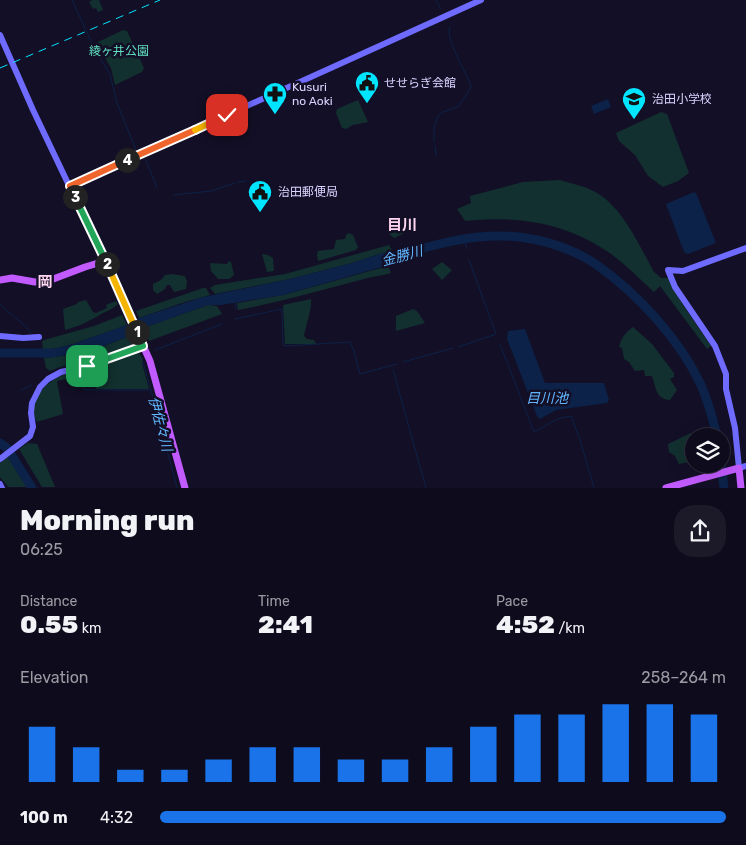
<!DOCTYPE html>
<meta charset="utf-8">
<style>
body{margin:0;font-family:Rubik,"Noto Sans JP",sans-serif;background:#1c1929;color:#f1f3f6;height:100vh;display:flex;flex-direction:column;font-size:19px;white-space:nowrap}
*{box-sizing:border-box;margin:0}
p{font-size:16px;color:#9b9ba3}
.icon{flex:none;width:28px;height:28px;fill:none;stroke:currentColor;stroke-width:2;stroke-linecap:round;stroke-linejoin:round}
.map{position:relative;height:488px;overflow:hidden}
.drawer{display:flex;flex-direction:column;background:#0e0b1c;flex:1}
.drawer>*{flex:none}
.fabs{position:absolute;left:685px;top:428px;display:grid;gap:10px}
.fabs a{display:grid;place-items:center;width:45px;height:45px;border-radius:50%;background:#0e0b1c;box-shadow:0 5px 20px #0002,0 0 0 1px #2e2b3b;font-size:25px}
.pin{position:absolute;display:grid;place-items:center;width:42px;height:42px;color:#fff;margin:-21px;border-radius:10px;box-shadow:0 2px 8px #0006}
.km{position:absolute;width:25px;height:25px;margin:-12px;border-radius:50%;background:#222;color:#fff;font-size:14px;line-height:25px;text-align:center}
.round{display:grid;place-items:center;flex:none;width:52px;height:52px;border-radius:20px;background:#1c1929}
.summary{display:flex;align-items:center;justify-content:space-between;height:85px;padding:0 20px}
h1{font-size:28px;font-weight:800;line-height:38px}
.stats{display:grid;grid-template-columns:repeat(3,1fr);gap:8px;height:85px;padding:5px 20px}
.stats div{display:grid;align-content:center}
.stats b{font-size:25px;font-weight:800}
.stats small{font-size:14px;font-weight:400}
.stats p{font-size:14px}
.chart{height:140px;padding:10px 20px}
.chart p{display:flex;justify-content:space-between}
.chart svg{width:100%;height:90px;margin-top:5px;stroke:#1a73e8;stroke-width:6}
ul{padding:0 20px;list-style:none;font-size:16px}
li{display:grid;grid-template-columns:80px 60px 1fr;align-items:center;height:38px}
li i{height:12px;border-radius:6px;background:#1a73e8}
.map>svg:first-child{display:block}
.green{fill:#12302f}
.water{fill:#0c2248}
.lines{fill:none;stroke-linecap:round;stroke-linejoin:round}
.stream{stroke:#0c2248;stroke-width:1}
.river{stroke:#0c2248;stroke-width:9}
.secondary{stroke:#6f6bff;stroke-width:6}
.primary{stroke:#c25bff;stroke-width:7}
.rail{stroke:#00e5ff;stroke-width:1;stroke-dasharray:8 6;stroke-linecap:butt}
.split-1-casing{stroke:#fff;stroke-width:10}
.split-2-casing{stroke:#fff;stroke-width:10}
.split-3-casing{stroke:#fff;stroke-width:10}
.split-4-casing{stroke:#fff;stroke-width:10}
.split-5-casing{stroke:#fff;stroke-width:10}
.split-6-casing{stroke:#fff;stroke-width:10}
.split-1{stroke:#22a559;stroke-width:6}
.split-2{stroke:#f5b400;stroke-width:6}
.split-3{stroke:#22a559;stroke-width:6}
.split-4{stroke:#f0652b;stroke-width:6}
.split-5{stroke:#f0652b;stroke-width:6}
.split-6{stroke:#f5b400;stroke-width:6}
.labels{text-anchor:middle;dominant-baseline:central;stroke-width:5;stroke-linejoin:round;paint-order:stroke}
.park-label{font-size:12px;fill:#5fe0c0;stroke:#130f26}
.poi-label{font-size:12px;fill:#d9d4ff;stroke:#130f26;text-anchor:start}
.water-label{font-size:14px;font-style:italic;fill:#62b6ff;stroke:#130f26}
.quarter-label{font-size:15px;font-weight:bold;fill:#ffd6f0;stroke:#130f26}
</style>
<div class="map">
<svg width="746" height="488" viewBox="0 0 746 488">
<rect width="100%" height="100%" fill="#130f26"/>
<!-- green -->
<g class="green">
<path d="M93 0H99L103 10 98 12 96 8 93 9 89 2Z"/>
<path d="M123 30 127 31 144 68 142 72 115 85 111 68 96 43Z"/>
<path d="M358 100 368 122 353 125 346 129 342 128 336 113 337 109Z"/>
<path d="M661 112 667 114 689 173 678 181 663 187 648 176 635 155 619 141 616 133Z"/>
<path d="M560 180C573 184 585 186 597 193 623 208 640 247 654 272L661 278H669C681 305 695 322 711 346L707 349 660 286 654 292C640 279 626 265 611 254 568 223 517 215 465 221L457 209 471 203 470 196 523 182Z"/>
<path d="M402 223 403 234 394 238 390 235 387 227Z"/>
<path d="M349 233 353 235 358 247 356 250 318 261 317 255 318 251 334 249 336 240 345 239 346 235Z"/>
<path d="M389 245 392 250 352 263 290 279 215 294 210 288 215 285 285 274Z"/>
<path d="M262 254 268 255 273 258 274 271 267 272Z"/>
<path d="M229 261 231 262 234 275 229 279H218L211 271 210 263 227 264Z"/>
<path d="M442 262 452 270 442 280 432 269Z"/>
<path d="M388 266 391 273C382 276 373 276 364 279 322 290 281 302 238 310L237 303 283 295Z"/>
<path d="M172 274 185 276 187 282 186 289 174 292 170 285H167L165 289 157 294 153 290V284L161 280 165 275Z"/>
<path d="M203 288H206L210 295 182 303 139 318 136 311Z"/>
<path d="M311 299C312 309 306 325 304 336L307 339 314 340 316 344H285L283 305Z"/>
<path d="M86 300 93 312 96 313 107 308 106 305 116 301 118 304C109 312 107 310 98 316 85 323 80 326 65 330L63 309 77 304 78 302Z"/>
<path d="M208 305 217 306 222 314 149 341 143 328Z"/>
<path d="M413 309 417 311 425 323 396 331V316Z"/>
<path d="M122 315 127 325 70 345 43 351 42 342 44 340 94 326Z"/>
<path d="M633 327 652 344 674 373V377L670 379 677 390 670 400C656 399 656 388 652 376H645L644 370 635 371 629 362 624 359 622 348 619 347C621 338 626 332 633 327Z"/>
<path d="M132 335 134 341 131 345 98 358 60 367 50 371 46 368 44 358 86 353Z"/>
<path d="M138 352 143 359 142 363 149 389H96L91 371V368Z"/>
<path d="M66 374 67 379 57 381 63 414 37 422C25 401 48 379 66 374Z"/>
<path d="M691 433H696L697 436H694V461L679 464 675 456 669 452 668 444Z"/>
<path d="M28 443 37 444 55 487H42L19 449Z"/>
<path d="M8 456 27 487H8L0 477V463Z"/>
</g>
<!-- water -->
<g class="water">
<path d="M608 99 611 107 594 114 591 106Z"/>
<path d="M694 192 696 193 716 243 688 254 684 252 666 204Z"/>
<path d="M392 250 396 263 283 295 221 305H208L143 328 132 335 86 353 44 358 43 351 70 345 127 325 139 318 203 297 290 279 352 263Z"/>
<path d="M525 329 545 383H604L609 400 607 403 556 410 540 419 537 416 507 339 508 331Z"/>
</g>
<g class="lines">
<!-- stream -->
<g class="stream">
<path d="M72 0 96 52 110 74 117 103 136 150"/>
<path d="M436 0 441 9"/>
<path d="M434 142V128L438 116 443 112 459 106 471 87C467 72 444 39 450 26"/>
<path d="M435 146 436 156"/>
<path d="M146 160 157 188"/>
<path d="M238 182 246 181"/>
<path d="M174 195 211 191 235 183"/>
<path d="M464 239 467 249"/>
<path d="M235 302 236 309"/>
<path d="M0 304C10 315 23 322 31 333"/>
<path d="M235 319 282 309 283 345 286 346 350 342 354 351 360 374 397 364"/>
<path d="M500 344 534 432 557 419 571 416 580 440 594 488"/>
<path d="M458 347 496 334 469 260"/>
<path d="M155 350 222 324"/>
<path d="M143 362 151 390"/>
<path d="M403 362 453 348"/>
<path d="M393 370 426 488"/>
<path d="M67 377 77 375 79 376 85 390H151L177 488"/>
<path d="M21 390 32 385"/>
</g>
<!-- river -->
<g class="river">
<path d="M385 260C427 246 474 232 519 237 546 240 575 250 597 265 638 294 680 340 701 385 708 402 713 419 717 436"/>
<path d="M0 353H53"/>
<path d="M0 443 7 448 32 488"/>
<path d="M721 464 724 488"/>
</g>
<!-- secondary -->
<g class="secondary">
<path d="M0 35 33 110 105 261"/>
<path d="M70 186 481 0"/>
<path d="M746 248 683 271 668 270 675 287 715 346 726 374V389L735 428 739 468 746 466"/>
<path d="M0 336 23 338 39 337"/>
<path d="M0 459 30 436 33 427 31 413 32 403 40 387 48 379 61 372 87 366 143 346"/>
<path d="M0 484 2 488"/>
</g>
<!-- primary -->
<g class="primary">
<path d="M0 280 12 278 35 282 48 281 85 267 105 261 150 361 185 488"/>
<path d="M666 488 739 468 741 488"/>
</g>
<!-- rail -->
<path class="rail" d="M0 68 160 0"/>
</g>
<g class="lines">
<!-- split-1 casing -->
<g class="split-1-casing">
<path id="split-1" d="M87 366 143 346 137 332"/>
</g>
<!-- split-2 casing -->
<g class="split-2-casing">
<path id="split-2" d="M107 264 137 332"/>
</g>
<!-- split-3 casing -->
<g class="split-3-casing">
<path id="split-3" d="M75 197 107 264"/>
</g>
<!-- split-4 casing -->
<g class="split-4-casing">
<path id="split-4" d="M75 197 70 186 127 160"/>
</g>
<!-- split-5 casing -->
<g class="split-5-casing">
<path id="split-5" d="M127 160 195 130"/>
</g>
<!-- split-6 casing -->
<g class="split-6-casing">
<path id="split-6" d="M195 130 227 115"/>
</g>
<!-- split-1 -->
<use href="#split-1" class="split-1"/>
<!-- split-2 -->
<use href="#split-2" class="split-2"/>
<!-- split-3 -->
<use href="#split-3" class="split-3"/>
<!-- split-4 -->
<use href="#split-4" class="split-4"/>
<!-- split-5 -->
<use href="#split-5" class="split-5"/>
<!-- split-6 -->
<use href="#split-6" class="split-6"/>
</g>
<!-- icons -->
<defs>
<g id="civic-pin" transform="scale(1.25)"><path d="M0 17L-7.5 6A9.5 9.5 0 1 1 7.5 6Z" fill="#00e5ff" stroke="#130f26"/><path d="M-.6-6.5H3V-4.5H.6V-3L4-1V1h2V6H-6V1h2V-1L-.6-3ZM-1.2 2.5V6h2.4V2.5Z" fill="#111"/></g>
<g id="pharmacy-pin" transform="scale(1.25)"><path d="M0 17L-7.5 6A9.5 9.5 0 1 1 7.5 6Z" fill="#00e5ff" stroke="#130f26"/><path d="M-2-6h4v4h4v4h-4v4h-4v-4h-4v-4h4Z" fill="#111"/></g>
<g id="school-pin" transform="scale(1.25)"><path d="M0 17L-7.5 6A9.5 9.5 0 1 1 7.5 6Z" fill="#00e5ff" stroke="#130f26"/><path d="M0-5L7-2L0 1L-7-2ZM-4 1L0 2.5L4 1V4Q0 6-4 4Z" fill="#111"/></g>
</defs>
<g fill-rule="evenodd">
<use href="#civic-pin" x="367" y="83"/>
<use href="#pharmacy-pin" x="275" y="94"/>
<use href="#school-pin" x="634" y="99"/>
<use href="#civic-pin" x="260" y="192"/>
</g>
<g class="labels">
<!-- park labels -->
<g class="park-label">
<text x="119" y="51">綾ヶ井公園</text>
</g>
<!-- poi labels -->
<g class="poi-label">
<text x="384" y="83">せせらぎ会館</text>
<text x="292" y="87">Kusuri<tspan x="292" dy="14">no Aoki</tspan></text>
<text x="652" y="99">治田小学校</text>
<text x="278" y="192">治田郵便局</text>
</g>
<!-- water labels -->
<g class="water-label">
<text transform="translate(402 256) rotate(-15)">金勝川</text>
<text x="547" y="398">目川池</text>
<text transform="translate(160 424) rotate(75)">伊佐々川</text>
</g>
<!-- quarter labels -->
<g class="quarter-label">
<text x="402" y="225">目川</text>
<text x="45" y="282">岡</text>
</g>
</g>
</svg>
<div class="fabs">
<a><svg class="icon" aria-label="layers" viewBox="0 0 24 24"><path d="M12 4l9 5-9 5-9-5zM3 14l9 5 9-5"/></svg></a>
</div>
<div class="pin" style="left:87px;top:366px;background:#1e9e55"><svg class="icon" aria-label="arrive" viewBox="0 0 24 24"><path d="M6 21V4h12l-3 4 3 4H6"/></svg></div>
<div class="pin" style="left:227px;top:115px;background:#d93025"><svg class="icon" aria-label="check" viewBox="0 0 24 24"><path d="M5 12l5 5 9-10"/></svg></div>
<b class="km" style="left:137px;top:332px">1</b>
<b class="km" style="left:107px;top:264px">2</b>
<b class="km" style="left:75px;top:197px">3</b>
<b class="km" style="left:127px;top:160px">4</b>
</div>
<section class="drawer">
<div class="summary"><div><h1>Morning run</h1><p>06:25</p></div><a class="round"><svg class="icon" aria-label="share" viewBox="0 0 24 24"><path d="M12 15V3M7 8l5-5 5 5M5 13v7h14v-7"/></svg></a></div>
<div class="stats">
<div><p>Distance</p><b>0.55<small> km</small></b></div>
<div><p>Time</p><b>2:41</b></div>
<div><p>Pace</p><b>4:52<small> /km</small></b></div>
</div>
<div class="chart"><p><span>Elevation</span>258–264 m</p>
<svg viewBox="0 0 160 44" preserveAspectRatio="none"><path d="M5 44V17M15 44V27M25 44V38M35 44V38M45 44V33M55 44V27M65 44V27M75 44V33M85 44V33M95 44V27M105 44V17M115 44V11M125 44V11M135 44V6M145 44V6M155 44V11"/></svg>
</div>
<ul>
<li><b>100 m</b>4:32<i style="width:100%"></i></li>
</ul>
</section>
